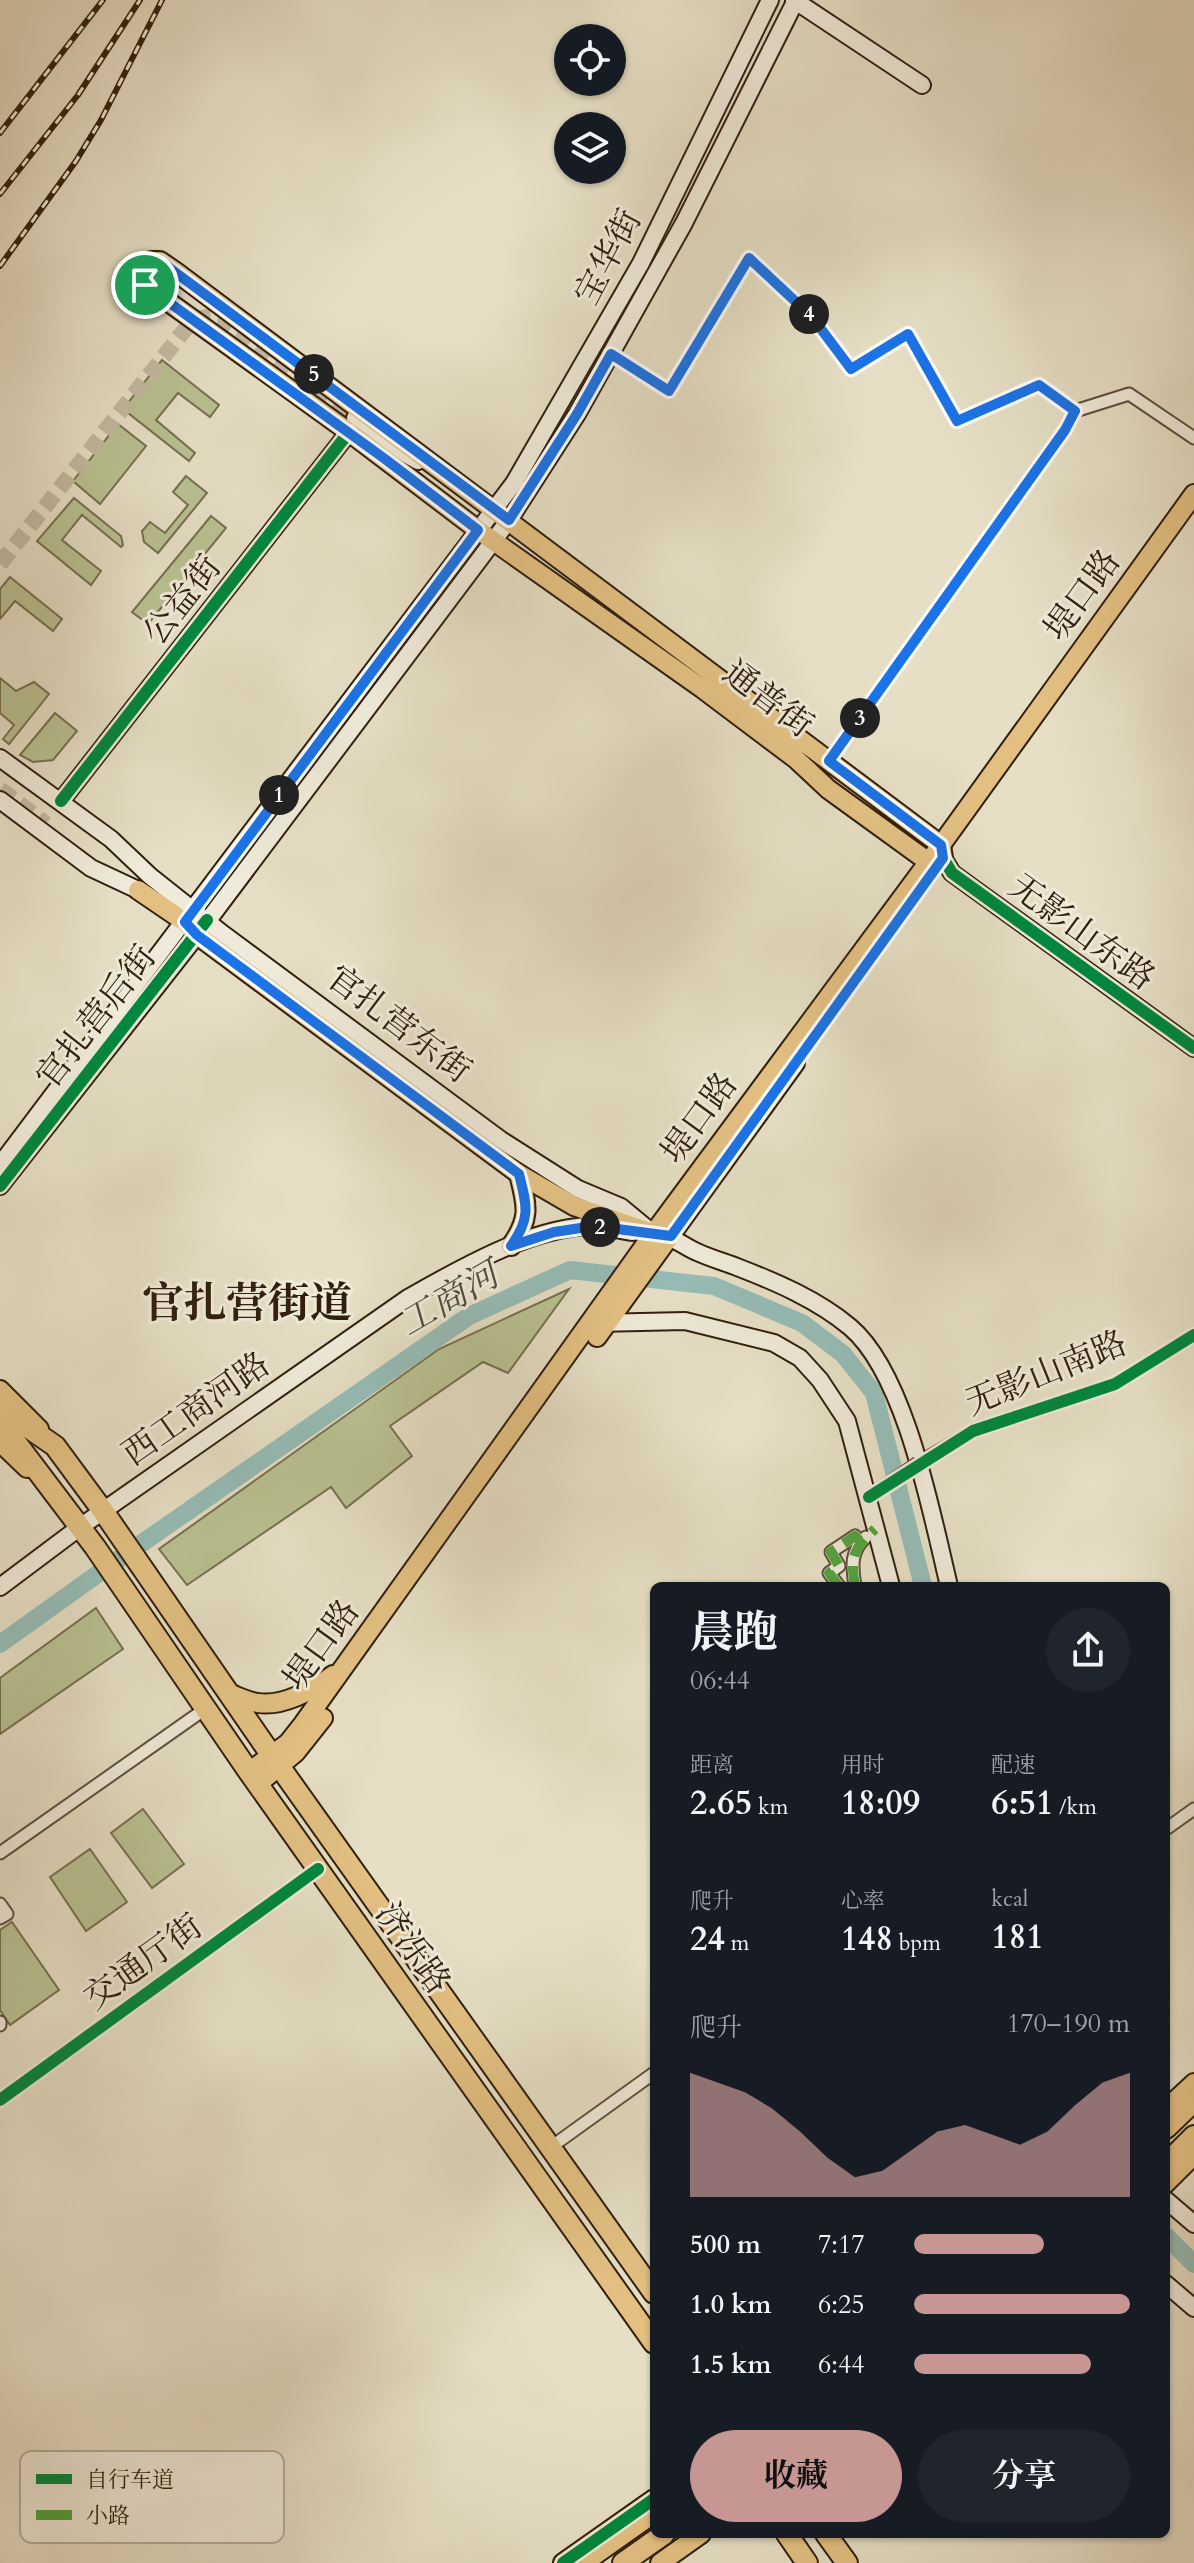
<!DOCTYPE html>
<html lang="zh">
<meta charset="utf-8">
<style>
body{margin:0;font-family:Cardo,"Noto Serif SC",serif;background:#20242c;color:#f1f3f6;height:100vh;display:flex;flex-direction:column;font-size:30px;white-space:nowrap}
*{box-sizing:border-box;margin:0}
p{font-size:26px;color:#9ea1a6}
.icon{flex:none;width:44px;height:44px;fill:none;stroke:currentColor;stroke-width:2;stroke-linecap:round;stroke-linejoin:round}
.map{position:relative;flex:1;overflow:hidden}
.sheet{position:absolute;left:650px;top:1582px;width:520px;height:956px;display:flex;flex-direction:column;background:#171b24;border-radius:12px;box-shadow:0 2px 6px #0004}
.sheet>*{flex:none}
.tools{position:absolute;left:554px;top:24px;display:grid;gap:16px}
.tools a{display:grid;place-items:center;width:72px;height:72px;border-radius:50%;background:#171b24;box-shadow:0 2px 6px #0004;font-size:40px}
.pin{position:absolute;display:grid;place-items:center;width:68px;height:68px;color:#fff;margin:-34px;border:4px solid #fff;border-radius:50%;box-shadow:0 2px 8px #0007}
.km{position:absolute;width:40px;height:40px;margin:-20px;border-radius:50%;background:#222;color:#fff;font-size:22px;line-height:40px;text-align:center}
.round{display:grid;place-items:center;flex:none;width:84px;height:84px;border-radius:42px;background:#20242c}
.summary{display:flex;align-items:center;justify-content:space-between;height:136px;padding:0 40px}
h1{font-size:44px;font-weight:700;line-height:60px}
.figures{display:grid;grid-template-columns:repeat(3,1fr);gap:12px;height:136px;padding:8px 40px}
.figures div{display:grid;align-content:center}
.figures b{font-size:34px;font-weight:700}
.figures small{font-size:22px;font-weight:400}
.figures p{font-size:22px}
.chart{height:224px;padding:16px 40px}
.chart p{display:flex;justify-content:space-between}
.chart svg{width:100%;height:144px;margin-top:8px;fill:#c59692;opacity:.7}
.button{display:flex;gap:16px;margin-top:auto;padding:16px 40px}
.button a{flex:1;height:92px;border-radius:48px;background:#c59692;color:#111;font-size:32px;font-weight:700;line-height:92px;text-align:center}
.button a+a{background:#20242c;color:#f1f3f6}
ul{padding:0 40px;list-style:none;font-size:26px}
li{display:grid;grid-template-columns:128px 96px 1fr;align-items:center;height:60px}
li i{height:20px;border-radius:10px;background:#c59692}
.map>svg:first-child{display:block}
.green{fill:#b9c192;stroke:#757050;stroke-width:2}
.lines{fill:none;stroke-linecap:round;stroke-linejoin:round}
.river{stroke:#96bcb6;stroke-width:18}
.secondary-tunnel{stroke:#c2b9a0;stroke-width:16;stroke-dasharray:16 8;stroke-linecap:butt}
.street-casing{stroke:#5e4f3c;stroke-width:15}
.secondary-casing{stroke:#311f0e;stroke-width:20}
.primary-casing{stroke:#311f0e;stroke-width:22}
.highway-casing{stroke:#311f0e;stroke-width:24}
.street{stroke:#efead9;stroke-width:11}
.secondary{stroke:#efead9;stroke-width:16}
.primary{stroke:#e3c082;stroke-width:18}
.highway{stroke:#e3c082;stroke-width:20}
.rail-casing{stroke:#311f0e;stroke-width:6}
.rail{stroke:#efead9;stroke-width:3;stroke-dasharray:9;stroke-linecap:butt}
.street-bridge-casing{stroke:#5e4f3c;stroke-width:15;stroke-linecap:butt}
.street-bridge{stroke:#efead9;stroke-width:11}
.quiet{stroke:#52a23e;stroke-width:10;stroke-dasharray:20 10;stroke-linecap:butt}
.cycleway-casing{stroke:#efead9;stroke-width:17}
.cycleway{stroke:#00873e;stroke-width:12}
.route-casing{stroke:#fff;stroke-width:16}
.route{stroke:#1a73e8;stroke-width:10}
.labels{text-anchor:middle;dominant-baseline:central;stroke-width:6;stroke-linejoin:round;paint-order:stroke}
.street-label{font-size:34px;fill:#311f0e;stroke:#efead9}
.water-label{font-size:36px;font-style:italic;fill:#4f4e40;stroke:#efead9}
.district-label{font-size:42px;font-weight:bold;fill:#311f0e;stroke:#efead9}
.key{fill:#efead9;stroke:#b6ad9c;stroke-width:2}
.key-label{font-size:22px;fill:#311f0e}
</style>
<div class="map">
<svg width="1194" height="2563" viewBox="0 0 1194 2563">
<rect width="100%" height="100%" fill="#e6dfc5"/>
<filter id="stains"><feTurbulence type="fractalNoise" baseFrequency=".0025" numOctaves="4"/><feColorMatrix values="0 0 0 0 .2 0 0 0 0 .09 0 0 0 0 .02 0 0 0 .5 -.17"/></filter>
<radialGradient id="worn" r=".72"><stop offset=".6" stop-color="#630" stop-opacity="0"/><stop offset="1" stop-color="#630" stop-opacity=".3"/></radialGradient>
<!-- green -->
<g class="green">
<path d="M162 360 219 405 210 417 178 393 156 420 195 453 189 461 123 409Z"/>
<path d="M118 424 146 446 100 504 73 481Z"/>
<path d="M186 476 207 493 158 553 144 542 142 531 150 522 165 533 188 505 173 492Z"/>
<path d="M74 498 121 536 123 545 121 547 82 515 62 540 101 571 91 585 37 541Z"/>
<path d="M211 516 226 528 148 624 132 612Z"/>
<path d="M10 577 62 619 53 631 15 601 0 619V589Z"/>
<path d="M0 678 16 691 34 682 49 694 9 744 3 739 14 725 0 713Z"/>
<path d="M55 713 77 731 53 760 33 762 20 755Z"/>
<path d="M569 1289 508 1373 483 1362 390 1426 412 1456 346 1508 331 1487 187 1585 159 1549 439 1349Z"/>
<path d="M96 1608 123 1649 0 1734V1678Z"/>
<path d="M143 1809 184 1864 152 1888 111 1833Z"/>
<path d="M90 1849 127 1902 86 1931 50 1877Z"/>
<path d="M12 1922 59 1990 10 2025 0 2010V1930Z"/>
</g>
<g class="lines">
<!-- river -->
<g class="river">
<path d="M0 1644 99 1573 469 1316 570 1270 714 1286 802 1323 843 1354 874 1393 923 1586"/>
<path d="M1166 2236 1194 2264"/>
</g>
<!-- secondary-tunnel -->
<g class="secondary-tunnel">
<path d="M0 564 187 327C201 316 208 315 224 320L355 418"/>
<path d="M0 789 46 824"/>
</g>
<!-- street casing -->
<g class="street-casing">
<g id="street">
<path d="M611 354 669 391 749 258 812 317 851 369 908 334 957 421 1039 385 1075 411"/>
<path d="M829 761 1065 430 1075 411 1129 394 1194 438"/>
<path d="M918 1463 973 1431 1115 1384 1194 1335"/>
<path d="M839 1586 829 1573 839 1566 831 1552 855 1536 861 1542"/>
<path d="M855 1586C852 1567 850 1551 866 1537"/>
<path d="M1166 1829 1194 1809"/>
<path d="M0 1853 205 1709"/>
<path d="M0 1904 7 1914 0 1918"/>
<path d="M0 2022V2025"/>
<path d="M0 2100 318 1869"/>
<path d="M551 2147 654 2073"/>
</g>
</g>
<!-- secondary casing -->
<g class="secondary-casing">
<g id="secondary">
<path d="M794 0 922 85"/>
<path d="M355 418 395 448 418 461"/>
<path d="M0 758 111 839 150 876 223 934 501 1140 578 1189 621 1207 650 1231"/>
<path d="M0 800 91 868 138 890"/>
<path d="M61 801 349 432"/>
<path d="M943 858 952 873 1194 1048"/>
<path d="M0 1165 514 483 641 263 770 0"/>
<path d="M0 1186 197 935 509 520 577 414 684 223 796 0"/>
<path d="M659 1235C675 1237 683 1246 697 1252 710 1258 724 1262 737 1267 776 1282 818 1300 850 1327 906 1374 932 1516 949 1586"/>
<path d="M597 1323 685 1321 774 1343 800 1358 820 1380 847 1421 891 1586"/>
<path d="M0 1587 80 1527 408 1298C459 1269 535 1225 595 1226 607 1227 620 1230 632 1232"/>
<path d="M1166 2200 1194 2224"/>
<path d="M1166 2284 1194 2308"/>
</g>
</g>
<!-- primary casing -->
<g class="primary-casing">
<g id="primary">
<path d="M151 261H160L176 272 941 845 943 858 928 861 919 855 828 789 796 759 703 689 478 530 349 432 145 285 142 267Z"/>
<path d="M138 890 185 922 197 935 519 1174 574 1206 646 1231"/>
<path d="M511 1246C531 1218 527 1206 519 1174"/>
<path d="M597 1337 795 1063"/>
<path d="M0 1390 39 1429"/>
<path d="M0 1442 27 1468"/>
<path d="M228 1693C237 1696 248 1702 258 1703 282 1707 314 1690 333 1675"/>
<path d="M249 1772 288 1743 303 1724 653 1234 941 845 1194 494"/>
<path d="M258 1784 296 1752 323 1718"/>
<path d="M1166 2109 1194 2083"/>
<path d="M1166 2183 1194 2155"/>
<path d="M563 2563 654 2499"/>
<path d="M660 2563 701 2534"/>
</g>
</g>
<!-- highway casing -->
<g class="highway-casing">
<g id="highway">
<path d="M0 1408 55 1446 103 1511 272 1756 654 2293"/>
<path d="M0 1426 11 1436 95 1547 249 1772 654 2343"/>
<path d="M1166 2128 1194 2101"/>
<path d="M1166 2164 1194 2136"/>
<path d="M787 2534 807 2563"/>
<path d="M826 2534 847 2563"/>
<path d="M582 2563 654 2512"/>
<path d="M623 2563 664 2534"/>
</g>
</g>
<!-- street -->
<use href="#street" class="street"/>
<!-- secondary -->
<use href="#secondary" class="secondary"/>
<!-- primary -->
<use href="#primary" class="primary"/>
<!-- highway -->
<use href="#highway" class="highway"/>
<!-- rail casing -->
<g class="rail-casing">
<g id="rail">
<path d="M0 133 103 0"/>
<path d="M0 194 78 95 140 0"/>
<path d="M0 266 76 161 101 120 162 0"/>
</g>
</g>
<!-- rail -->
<use href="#rail" class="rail"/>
<!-- street-bridge casing -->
<g class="street-bridge-casing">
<path id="street-bridge" d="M869 1497 918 1463"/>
</g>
<!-- street-bridge -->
<use href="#street-bridge" class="street-bridge"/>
<!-- quiet -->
<g class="quiet">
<path d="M839 1586 829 1573 839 1566 831 1552 855 1536 861 1542"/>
<path d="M855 1586C850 1557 853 1549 875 1529"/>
</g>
<!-- cycleway casing -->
<g class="cycleway-casing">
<g id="cycleway">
<path d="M611 354 669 391 749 258 812 317 851 369 908 334 957 421 1039 385 1075 411"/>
<path d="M61 801 349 432"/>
<path d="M943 858 952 873 1194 1048"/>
<path d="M0 1186 207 920"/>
<path d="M869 1497 973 1431 1115 1384 1194 1335"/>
<path d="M0 2100 318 1869"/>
<path d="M563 2563 654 2499"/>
</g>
</g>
<!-- cycleway -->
<use href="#cycleway" class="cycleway"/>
</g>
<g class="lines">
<!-- route casing -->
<g class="route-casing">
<path id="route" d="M749 258 812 317 851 369 908 334 957 421 1039 385 1075 411 1065 430 829 761 941 845 943 858 671 1236 594 1226 554 1232 511 1246C531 1218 527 1206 519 1174L197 935 185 922 478 530 385 459 145 285 142 267 151 261H160L509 520 577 414 611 354 669 391Z"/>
</g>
<!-- route -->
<use href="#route" class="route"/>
</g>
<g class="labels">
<!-- street labels -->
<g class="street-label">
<text transform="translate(608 257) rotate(-62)">宝华街</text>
<text transform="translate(1082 595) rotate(-54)">堤口路</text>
<text transform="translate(182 600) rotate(-52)">公益街</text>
<text transform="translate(768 699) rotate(37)">通普街</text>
<text transform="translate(1082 932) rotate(36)">无影山东路</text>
<text transform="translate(96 1017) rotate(-52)">官扎营后街</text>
<text transform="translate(399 1024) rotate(37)">官扎营东街</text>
<text transform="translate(699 1118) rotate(-54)">堤口路</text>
<text transform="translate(1046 1373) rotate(-22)">无影山南路</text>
<text transform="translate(196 1409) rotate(-35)">西工商河路</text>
<text transform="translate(321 1645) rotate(-54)">堤口路</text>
<text transform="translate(413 1948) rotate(55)">济泺路</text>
<text transform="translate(143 1962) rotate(-36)">交通厅街</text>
</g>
<!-- water labels -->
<g class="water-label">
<text transform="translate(449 1299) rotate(-30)">工商河</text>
</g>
<!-- district labels -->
<g class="district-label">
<text x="247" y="1303">官扎营街道</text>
</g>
</g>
<!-- legend -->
<rect x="20" y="2451" width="264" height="92" rx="12" class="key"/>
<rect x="36" y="2474" width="36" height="10" fill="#00873e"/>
<rect x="36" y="2510" width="36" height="10" fill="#52a23e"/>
<g class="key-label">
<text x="86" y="2487">自行车道</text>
<text x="86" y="2523">小路</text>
</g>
<rect width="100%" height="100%" filter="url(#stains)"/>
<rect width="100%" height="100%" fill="url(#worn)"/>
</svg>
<div class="tools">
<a><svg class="icon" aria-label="locate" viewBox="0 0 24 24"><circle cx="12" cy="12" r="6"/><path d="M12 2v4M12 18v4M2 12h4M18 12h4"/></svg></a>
<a><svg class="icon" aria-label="layers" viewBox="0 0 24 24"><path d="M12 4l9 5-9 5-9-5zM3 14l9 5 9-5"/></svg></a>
</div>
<div class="pin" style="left:145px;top:285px;background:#1e9e55"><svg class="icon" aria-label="arrive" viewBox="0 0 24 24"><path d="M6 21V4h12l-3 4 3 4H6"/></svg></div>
<b class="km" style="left:279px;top:795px">1</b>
<b class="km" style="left:600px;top:1227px">2</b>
<b class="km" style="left:860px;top:718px">3</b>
<b class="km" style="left:809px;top:314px">4</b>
<b class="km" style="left:314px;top:374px">5</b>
<section class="sheet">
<div class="summary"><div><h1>晨跑</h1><p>06:44</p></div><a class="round"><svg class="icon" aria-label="share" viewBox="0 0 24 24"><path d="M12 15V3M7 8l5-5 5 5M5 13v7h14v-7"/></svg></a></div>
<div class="figures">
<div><p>距离</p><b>2.65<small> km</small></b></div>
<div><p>用时</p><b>18:09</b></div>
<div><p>配速</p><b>6:51<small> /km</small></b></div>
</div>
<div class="figures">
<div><p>爬升</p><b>24<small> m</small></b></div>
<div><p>心率</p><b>148<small> bpm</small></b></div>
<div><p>kcal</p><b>181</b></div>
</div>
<div class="chart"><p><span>爬升</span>170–190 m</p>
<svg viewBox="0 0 160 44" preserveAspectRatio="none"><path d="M0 44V6L10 9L20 12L30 17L40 24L50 32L60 38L70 36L80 30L90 24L100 22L110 25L120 28L130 24L140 16L150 9L160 6V44z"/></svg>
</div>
<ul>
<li><b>500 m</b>7:17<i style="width:60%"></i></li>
<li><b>1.0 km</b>6:25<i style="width:100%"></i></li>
<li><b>1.5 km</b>6:44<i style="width:82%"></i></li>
</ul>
<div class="button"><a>收藏</a><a>分享</a></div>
</section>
</div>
